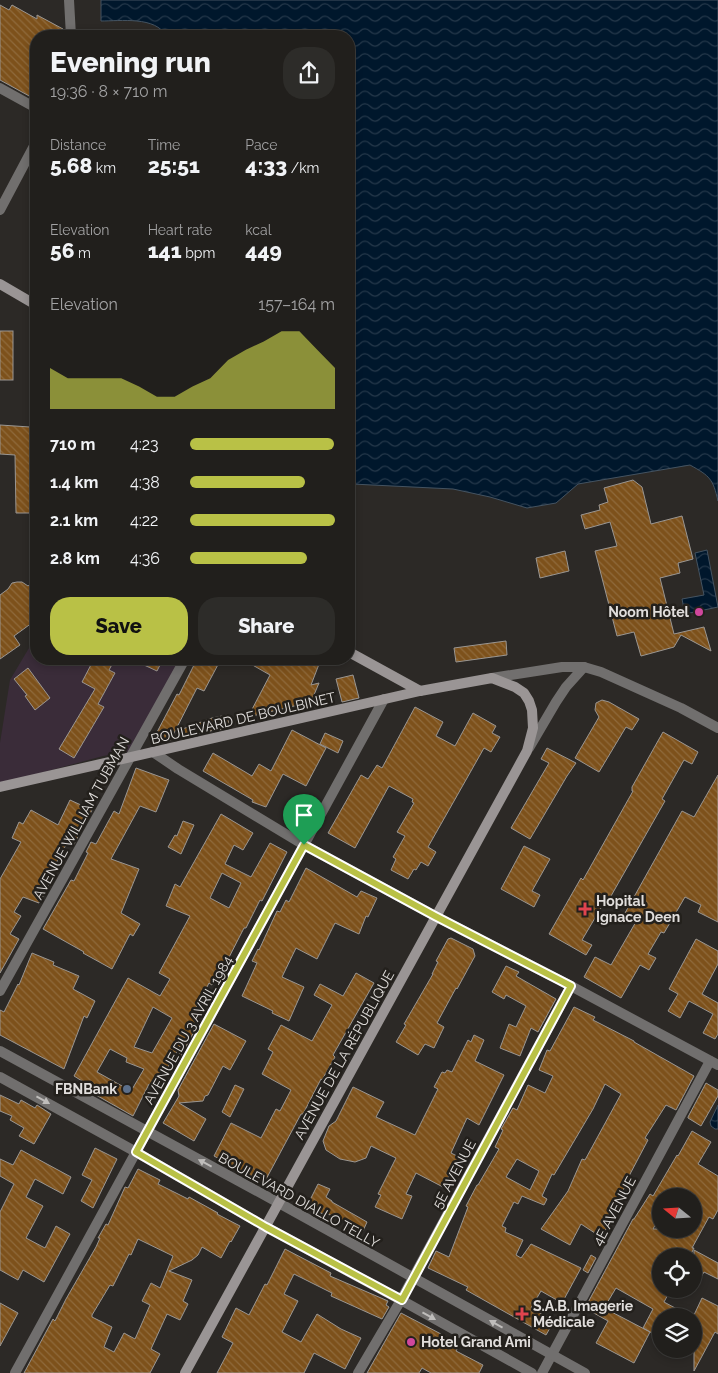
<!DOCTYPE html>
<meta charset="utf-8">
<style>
body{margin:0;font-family:Raleway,sans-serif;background:#2d2c29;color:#f1f3f6;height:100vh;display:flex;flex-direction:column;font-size:19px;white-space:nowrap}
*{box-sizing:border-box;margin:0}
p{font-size:16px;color:#a2a2a3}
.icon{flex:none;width:28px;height:28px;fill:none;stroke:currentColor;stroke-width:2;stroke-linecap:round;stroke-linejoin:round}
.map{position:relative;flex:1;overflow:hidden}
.drawer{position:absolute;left:30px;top:30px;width:325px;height:635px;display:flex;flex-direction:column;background:#211f1c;border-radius:20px;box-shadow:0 2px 8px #0003,0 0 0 1px #3e3d3b}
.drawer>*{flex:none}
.needle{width:32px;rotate:288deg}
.fabs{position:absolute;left:652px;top:1188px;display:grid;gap:10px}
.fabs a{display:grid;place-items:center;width:50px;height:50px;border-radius:50%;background:#211f1c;box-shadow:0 2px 8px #0003,0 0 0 1px #3e3d3b;font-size:25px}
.pin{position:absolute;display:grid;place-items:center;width:42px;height:42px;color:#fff;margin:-51px -21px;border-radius:50% 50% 50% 0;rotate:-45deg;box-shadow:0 0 5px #0007}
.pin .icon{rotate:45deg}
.round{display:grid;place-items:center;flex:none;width:52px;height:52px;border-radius:20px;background:#2d2c29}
.summary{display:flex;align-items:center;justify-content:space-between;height:85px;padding:0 20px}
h1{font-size:28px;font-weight:800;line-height:38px}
.figures{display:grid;grid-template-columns:repeat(3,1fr);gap:8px;height:85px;padding:5px 20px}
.figures div{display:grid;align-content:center}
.figures b{font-size:21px;font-weight:800}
.figures small{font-size:14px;font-weight:400}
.figures p{font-size:14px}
.chart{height:140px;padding:10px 20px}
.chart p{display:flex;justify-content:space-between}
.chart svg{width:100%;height:90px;margin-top:5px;fill:#b9c146;opacity:.7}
.primary-button{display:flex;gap:10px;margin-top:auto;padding:10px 20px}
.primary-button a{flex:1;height:58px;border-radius:20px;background:#b9c146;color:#111;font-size:20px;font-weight:800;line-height:58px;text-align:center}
.primary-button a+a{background:#2d2c29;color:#f1f3f6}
ul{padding:0 20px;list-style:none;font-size:16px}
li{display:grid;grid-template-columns:80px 60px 1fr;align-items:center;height:38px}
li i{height:12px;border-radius:6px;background:#b9c146}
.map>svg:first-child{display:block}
.commercial{fill:#3a2c39}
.water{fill:url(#water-waves);stroke:#445361}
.building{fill:url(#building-back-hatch);stroke:#9a9692;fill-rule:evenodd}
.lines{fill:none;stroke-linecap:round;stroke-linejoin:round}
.minor{stroke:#716f6e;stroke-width:10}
.tertiary{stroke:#716f6e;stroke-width:10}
.secondary{stroke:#9a9595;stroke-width:10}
.oneway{fill:#bfbdbb}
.route-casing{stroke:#fff;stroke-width:10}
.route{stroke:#b9c146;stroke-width:6}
.hotel-dot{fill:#d1479c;stroke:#23201c;stroke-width:2}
.health-dot{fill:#e0444e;stroke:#23201c;stroke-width:2}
.service-dot{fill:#5c6f8a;stroke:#23201c;stroke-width:2}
.labels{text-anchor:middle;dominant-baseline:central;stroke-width:5;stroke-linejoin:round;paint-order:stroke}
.poi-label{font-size:14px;font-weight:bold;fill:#e1dedc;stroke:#23201c;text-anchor:start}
.street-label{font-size:14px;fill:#e1dedc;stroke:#23201c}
</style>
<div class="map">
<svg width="718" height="1373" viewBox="0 0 718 1373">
<defs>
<pattern id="water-waves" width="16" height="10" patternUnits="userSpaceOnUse" patternTransform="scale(1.25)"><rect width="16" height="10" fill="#00172c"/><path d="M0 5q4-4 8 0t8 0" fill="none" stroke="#25384a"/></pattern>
<pattern id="building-back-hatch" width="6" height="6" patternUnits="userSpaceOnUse" patternTransform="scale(1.25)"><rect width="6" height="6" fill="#7d511b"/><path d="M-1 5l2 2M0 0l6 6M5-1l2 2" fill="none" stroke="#8f6a3c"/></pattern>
</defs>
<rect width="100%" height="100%" fill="#2c2926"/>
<!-- commercial -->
<path class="commercial" d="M36 638V659H182L131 751 103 756 0 784V743L10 680 32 643Z"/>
<!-- water -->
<g class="water">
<path d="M101 0H718V501C713 479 710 476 690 465L578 484 556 503 527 508 490 497 453 489 352 484 349 481V36H166C156 16 120 21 101 21Z"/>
<path d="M707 550 718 607 685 614 682 599 704 595 695 553Z"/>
<path d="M718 1105V1129H715L711 1126 710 1122Z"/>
</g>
<!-- building -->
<g class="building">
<path d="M0 5 9 10 12 5 37 19V15L63 29 59 36H36V87L31 97 0 80Z"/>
<rect x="0" y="331" width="13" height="49"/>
<path d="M0 425 30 427V470H36V513H16L15 455 0 454Z"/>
<path d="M633 480 642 487 651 524 682 516 693 559 678 563 680 573 660 578 674 634 704 627 711 651 681 635 674 647 641 656 634 632 617 636 595 551 617 546 610 522 585 529 581 515 600 510 599 505 608 502 604 488Z"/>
<path d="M565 551 569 571 540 578 536 558Z"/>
<path d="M36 580V620L14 636 20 645 0 659V595L8 589 12 583 17 582H22L28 586Z"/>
<path d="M506 641 507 655 456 662 454 648Z"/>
<path d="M94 659H115L109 670 115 673 98 704 104 707 74 758 59 749 95 689 82 682Z"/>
<path d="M131 659H163L157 671Z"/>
<path d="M197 659H221L204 691 197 688 170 741 156 734 177 694 179 695Z"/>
<path d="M242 659H321L311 685 319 683 311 702 248 717 270 675Z"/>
<path d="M28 668 50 698 35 710 25 696 27 695 14 679Z"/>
<path d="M353 675 359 698 342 702 336 679Z"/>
<path d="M602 700 609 702 639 719 632 730 626 727 599 772 575 758 599 717 595 710 596 703Z"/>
<path d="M415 707 443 722 436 736 455 746 473 713 496 726 492 733 500 737 491 752 484 748 428 847 436 852 428 866 421 862 416 870 414 869 408 879 391 870 396 859 393 857 405 836 397 832 414 803 412 802 413 799 389 786 355 848 328 833 361 775 368 779 377 765 382 768Z"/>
<path d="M227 715 230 727 214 731V730L183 738 180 730 212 718Z"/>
<path d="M292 730 326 748 306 786 283 774 266 807 252 802 253 800 203 771 213 753 252 776 259 764 271 771Z"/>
<path d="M663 732 698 752 692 764 684 760 662 799 665 801 607 903 605 901 582 940 592 945 586 955 549 934 581 878 583 880 633 791H632V787Z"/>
<path d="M325 733 343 741 338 753 320 744Z"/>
<path d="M547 748 576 763 567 776 530 839 511 828 549 763 541 759Z"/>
<path d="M136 768 169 780 156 812 140 806 111 859 139 869 121 913 140 924 133 936 130 934 112 969 83 953 84 952 43 929 71 880 74 881 88 853 86 852 91 842 96 844 114 811 119 814Z"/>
<path d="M718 775V922L698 912 701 905 685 897 664 933 661 932 648 954 656 958 649 970 640 965 621 998 584 977 595 957 611 965 637 920 625 913 682 811 694 817Z"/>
<path d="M70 800 92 810 73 846 67 843 53 869 54 870 46 891 39 903 23 897 14 912 21 916 10 934 19 939 0 973V879L21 842 12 838 19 822 23 824 31 810 58 825Z"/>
<path d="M221 814 253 833 243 850 234 845 225 864 251 877 270 843 287 852 262 901 260 900 246 928H244L223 969 212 985 209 983 192 1016 200 1021 179 1059 180 1046 156 1088 149 1084 133 1116 96 1095 98 1091 74 1076 128 978 160 996 170 979 159 973 190 916 166 906 175 884 180 887ZM222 873 241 883 229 908 210 898ZM153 1007 172 1018 152 1053 134 1047ZM110 1049 127 1058 126 1062 144 1069 131 1091 97 1072Z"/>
<path d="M183 821 194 825 181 854 168 847 175 835 177 836Z"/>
<path d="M524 846 550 859 532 891 540 895 534 907 501 889Z"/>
<path d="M306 868 357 897 361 891 377 898 368 917 366 916 359 934 335 923 317 959 296 948 282 977 304 987 289 1021 272 1013 273 1011 242 996 257 963 252 961 258 949 259 950 277 911 280 912 286 900 289 902Z"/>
<path d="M451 938 473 949 475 956 457 989 456 988 437 1023 444 1027 434 1048 425 1044 418 1055 396 1042 406 1025 404 1024 433 974H432L438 962 436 961 448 939Z"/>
<path d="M696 939 718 951V964L702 994 718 1003V1034L715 1039 703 1033 713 1014 689 1001 680 1018 668 1011 678 994 669 989Z"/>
<path d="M32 953 54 962 53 965 79 976 73 989 95 1001 87 1018 84 1016 64 1069 0 1035V1010L4 1012 18 984 19 985Z"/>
<path d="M506 966 519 972 516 976 556 999 538 1032 531 1028 520 1056 500 1048 509 1024 516 1027 526 1006 506 995 504 999 492 992Z"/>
<path d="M356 973 374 983 333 1055 335 1057 322 1080 321 1079 303 1114H301L264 1183 214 1156 231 1123 261 1138 276 1109 280 1111 291 1090 262 1074 273 1052 268 1049 281 1025 312 1041 332 1005 314 995 320 984 343 996Z"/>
<path d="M574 1007 595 1017 593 1020 634 1041V1042L694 1076 676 1110 666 1105 645 1138 648 1140 629 1176 631 1177 611 1210 616 1213 601 1237 581 1224 570 1245 541 1229 568 1191 582 1159 585 1160 621 1094 605 1084 593 1109 554 1175 552 1174 542 1196 547 1199 544 1205 522 1196 518 1204 514 1202 502 1226 506 1228 505 1232 523 1240 516 1255 521 1258 531 1244 581 1268 562 1303 541 1291 531 1308 554 1321 546 1335 466 1290 468 1287 428 1268 436 1251 449 1257 468 1207 466 1206 477 1185H478L499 1149 495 1147 503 1130 501 1129 513 1108 517 1110 528 1085 545 1093 553 1076 539 1070 547 1050 550 1051ZM517 1159 539 1171 530 1190 506 1177Z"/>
<path d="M214 1024 246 1041 230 1070 223 1066 208 1095 205 1096 203 1101 179 1103 206 1119 194 1141 163 1123 179 1096 178 1090Z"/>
<path d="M474 1035 484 1040 475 1061 504 1075 479 1125 467 1118 451 1153 459 1157 443 1187 416 1173 406 1194 412 1196 402 1219 375 1207 381 1195 378 1194 396 1158 371 1146 366 1158 355 1162 340 1159 326 1150 323 1141 329 1126 336 1121 353 1087 384 1102 376 1117 415 1135 438 1089 434 1087 442 1072 445 1073 447 1070 452 1072 468 1040 471 1042Z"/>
<path d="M706 1083 718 1090V1096L701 1126 688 1118V1117Z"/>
<path d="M235 1085 244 1089 230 1117 222 1112Z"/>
<path d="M0 1095 19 1104 21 1100 35 1108 37 1105 51 1114 34 1144 19 1136 24 1128 10 1120 12 1116 0 1111Z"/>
<path d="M692 1131 711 1142 698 1164 718 1176V1210L713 1219 709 1217 692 1248H694L690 1256H661V1289H671L664 1302 690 1316H661V1338L643 1328 653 1309 616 1288 604 1308 650 1332 634 1363 596 1343 608 1321 585 1308 633 1219H634L650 1194 653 1196 677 1155 678 1156ZM661 1196H694V1229H653L661 1214Z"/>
<path d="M95 1148 117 1159 93 1208 81 1201 92 1180 82 1175Z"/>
<path d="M21 1150 71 1177 63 1194 35 1179 26 1197 43 1206 26 1238 45 1248 56 1226 70 1234 44 1282 23 1270 18 1280 0 1270V1212L14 1184 0 1176V1159L13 1165Z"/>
<path d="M138 1169 160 1180 158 1184 188 1199 189 1197 218 1213 217 1214 240 1226 231 1242 230 1241 221 1258 202 1247 198 1255 192 1260 169 1271 192 1280 183 1301 188 1304 180 1320 167 1314 151 1349 160 1354 150 1373H24L53 1319 55 1321 66 1299 96 1247 100 1238H98L106 1224 108 1225 125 1187 128 1188ZM138 1239 173 1256 160 1288 151 1283 142 1301 150 1305 135 1339 124 1333 114 1352 104 1347 112 1327 92 1317V1315L110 1285 113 1286 129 1254 131 1255Z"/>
<path d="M318 1184 330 1189 326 1197 332 1201V1202L367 1222 363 1231 326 1213 325 1215 307 1206Z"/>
<path d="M285 1249 331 1273 330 1276 388 1301 386 1305 389 1307 382 1319 331 1296 332 1293 294 1274 284 1294 298 1301 282 1332 301 1342 317 1314 341 1329 361 1338 345 1369 314 1353 304 1373H217L233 1343 222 1337 236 1308 249 1315 265 1284 267 1285Z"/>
<path d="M694 1250 718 1263V1279L704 1272 694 1289Z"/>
<path d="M591 1255 596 1258 588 1273 583 1270Z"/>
<path d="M702 1298 718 1306V1334L715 1332 694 1371V1315Z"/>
<path d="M0 1303 18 1313 0 1346Z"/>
<path d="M401 1313 441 1334 439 1338 457 1349 456 1351 483 1365 479 1373H431L422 1368 419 1373H367Z"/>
</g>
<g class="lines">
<!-- minor -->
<g class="minor">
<path d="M69 0 71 36"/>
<path d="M0 88 36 108"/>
<path d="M0 210 36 142"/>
<path d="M153 752 178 769 304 845 435 916 571 986 718 1065"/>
<path d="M0 991 185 659"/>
<path d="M15 1373 384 699"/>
<path d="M358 1373 401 1300 571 986"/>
<path d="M542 1373 710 1061"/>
</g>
<!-- tertiary -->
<g class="tertiary">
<path d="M492 678 562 667H584L601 672 681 708 718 728"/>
<path d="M529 748 556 702 566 687 584 667"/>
<path d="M0 1051 279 1203 585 1373"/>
<path d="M0 1077 136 1152 266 1227 401 1300 532 1373"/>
</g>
<!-- secondary -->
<g class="secondary">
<path d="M0 284 36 305"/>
<path d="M349 652 420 691"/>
<path d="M0 787 420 691 492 678 515 687 524 693 529 701 532 710 533 728 527 751 185 1373"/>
</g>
</g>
<!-- one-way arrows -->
<defs><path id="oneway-solid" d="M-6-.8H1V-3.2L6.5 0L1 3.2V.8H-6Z" transform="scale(1.25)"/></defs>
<g class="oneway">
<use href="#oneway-solid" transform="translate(43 1100) rotate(29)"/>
<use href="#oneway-solid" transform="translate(205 1163) rotate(-152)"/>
<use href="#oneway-solid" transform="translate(429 1316) rotate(29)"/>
<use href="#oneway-solid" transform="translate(496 1324) rotate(-151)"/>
</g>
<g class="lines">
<!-- route casing -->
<g class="route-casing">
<path id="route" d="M304 845 435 916 571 986 402 1300 266 1227 136 1152Z"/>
</g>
<!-- route -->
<use href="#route" class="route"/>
</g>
<!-- markers -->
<g class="hotel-dot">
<circle cx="699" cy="612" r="5"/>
<circle cx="411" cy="1342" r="5"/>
</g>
<g class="health-dot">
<path d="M582.5 901.5h5v5h5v5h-5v5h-5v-5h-5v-5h5z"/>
<path d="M519.5 1306.5h5v5h5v5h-5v5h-5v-5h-5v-5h5z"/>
</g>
<circle class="service-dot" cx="127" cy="1089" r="5"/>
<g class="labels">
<!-- poi labels -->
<g class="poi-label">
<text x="689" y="612" text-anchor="end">Noom Hôtel</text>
<text x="596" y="901">Hopital<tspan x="596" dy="16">Ignace Deen</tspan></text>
<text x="117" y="1089" text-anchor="end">FBNBank</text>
<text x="533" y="1306">S.A.B. Imagerie<tspan x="533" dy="16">Médicale</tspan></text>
<text x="421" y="1342">Hotel Grand Ami</text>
</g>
<!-- street labels -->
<g class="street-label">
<text transform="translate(243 718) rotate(-13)">BOULEVARD DE BOULBINET</text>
<text transform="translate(81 818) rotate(-61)">AVENUE WILLIAM TUBMAN</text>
<text transform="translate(188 1030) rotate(-61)">AVENUE DU 3 AVRIL 1984</text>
<text transform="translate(344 1055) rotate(-61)">AVENUE DE LA RÉPUBLIQUE</text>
<text transform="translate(454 1174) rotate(-62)">5E AVENUE</text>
<text transform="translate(299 1200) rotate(29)">BOULEVARD DIALLO TELLY</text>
<text transform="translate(614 1211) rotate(-62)">4E AVENUE</text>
</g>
</g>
</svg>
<div class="fabs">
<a><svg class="needle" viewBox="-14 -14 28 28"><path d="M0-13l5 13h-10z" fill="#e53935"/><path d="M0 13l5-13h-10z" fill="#a2a2a3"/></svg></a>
<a><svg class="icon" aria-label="locate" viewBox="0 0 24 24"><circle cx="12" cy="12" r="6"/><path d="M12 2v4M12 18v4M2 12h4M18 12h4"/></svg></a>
<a><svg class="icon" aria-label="layers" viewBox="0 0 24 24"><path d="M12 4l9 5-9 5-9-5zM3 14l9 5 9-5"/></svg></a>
</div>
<div class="pin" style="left:304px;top:845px;background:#1e9e55"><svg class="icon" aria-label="arrive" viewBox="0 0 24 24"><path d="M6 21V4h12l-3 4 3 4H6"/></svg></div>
<section class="drawer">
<div class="summary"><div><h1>Evening run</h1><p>19:36 · 8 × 710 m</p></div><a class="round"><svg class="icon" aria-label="share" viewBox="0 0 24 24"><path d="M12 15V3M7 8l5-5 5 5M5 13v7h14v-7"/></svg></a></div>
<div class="figures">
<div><p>Distance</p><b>5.68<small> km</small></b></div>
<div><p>Time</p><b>25:51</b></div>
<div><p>Pace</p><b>4:33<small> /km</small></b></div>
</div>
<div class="figures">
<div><p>Elevation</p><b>56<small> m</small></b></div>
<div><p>Heart rate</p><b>141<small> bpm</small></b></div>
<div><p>kcal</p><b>449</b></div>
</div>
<div class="chart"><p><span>Elevation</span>157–164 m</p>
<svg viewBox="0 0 160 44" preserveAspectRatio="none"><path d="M0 44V24L10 29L20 29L30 29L40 29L50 33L60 38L70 38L80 33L90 29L100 20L110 15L120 11L130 6L140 6L150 15L160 24V44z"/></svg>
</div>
<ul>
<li><b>710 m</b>4:23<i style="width:99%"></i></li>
<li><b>1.4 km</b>4:38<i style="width:79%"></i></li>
<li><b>2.1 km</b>4:22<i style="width:100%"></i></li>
<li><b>2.8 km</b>4:36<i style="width:81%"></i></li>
</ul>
<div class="primary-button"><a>Save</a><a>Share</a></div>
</section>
</div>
